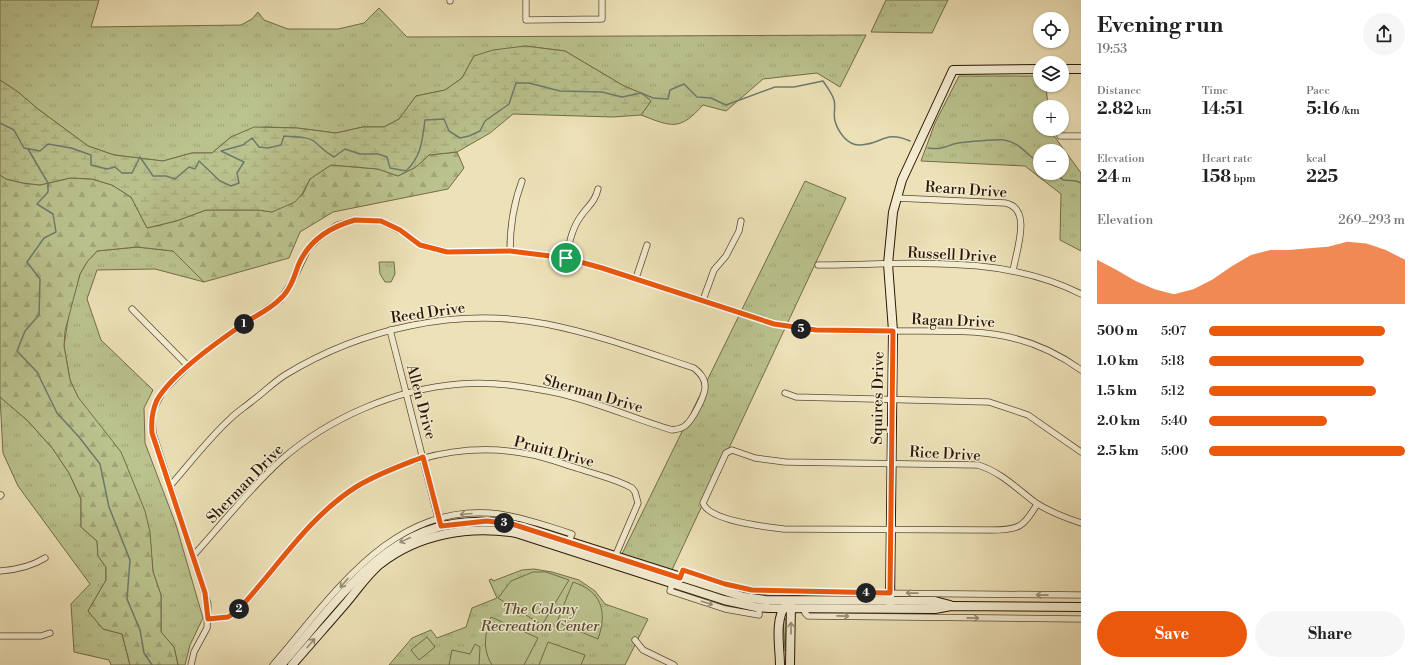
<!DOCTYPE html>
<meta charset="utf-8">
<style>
body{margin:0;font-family:"Libre Bodoni",serif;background:#f6f6f6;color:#202124;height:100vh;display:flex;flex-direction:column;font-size:15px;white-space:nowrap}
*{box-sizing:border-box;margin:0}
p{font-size:13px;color:#757577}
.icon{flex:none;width:22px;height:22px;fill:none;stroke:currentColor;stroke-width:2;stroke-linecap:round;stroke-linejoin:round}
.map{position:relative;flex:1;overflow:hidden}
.panel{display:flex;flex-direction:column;background:#fff;width:340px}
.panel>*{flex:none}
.tools{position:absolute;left:1033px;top:12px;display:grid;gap:8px}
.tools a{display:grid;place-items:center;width:36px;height:36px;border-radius:50%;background:#fff;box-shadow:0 1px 3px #0004;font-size:20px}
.pin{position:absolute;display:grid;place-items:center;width:34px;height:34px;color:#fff;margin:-17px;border:2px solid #fff;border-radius:50%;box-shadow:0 1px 4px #0007}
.km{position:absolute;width:20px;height:20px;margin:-10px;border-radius:50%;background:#222;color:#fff;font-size:11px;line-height:20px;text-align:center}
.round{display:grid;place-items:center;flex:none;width:42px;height:42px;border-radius:21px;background:#f6f6f6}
.overview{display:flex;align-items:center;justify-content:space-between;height:68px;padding:0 16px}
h1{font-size:22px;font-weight:800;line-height:30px}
.figures{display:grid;grid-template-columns:repeat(3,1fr);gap:6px;height:68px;padding:4px 16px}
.figures div{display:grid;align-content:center}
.figures b{font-size:17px;font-weight:800}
.figures small{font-size:11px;font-weight:400}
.figures p{font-size:11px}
.chart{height:112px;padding:8px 16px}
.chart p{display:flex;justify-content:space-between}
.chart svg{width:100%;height:72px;margin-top:4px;fill:#ea580c;opacity:.7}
.primary-button{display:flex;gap:8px;margin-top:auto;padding:8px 16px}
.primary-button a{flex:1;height:46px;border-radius:24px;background:#ea580c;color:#fff;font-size:16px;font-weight:800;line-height:46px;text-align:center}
.primary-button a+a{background:#f6f6f6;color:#202124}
ul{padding:0 16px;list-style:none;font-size:13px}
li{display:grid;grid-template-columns:64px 48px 1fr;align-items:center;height:30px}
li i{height:10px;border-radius:5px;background:#ea580c}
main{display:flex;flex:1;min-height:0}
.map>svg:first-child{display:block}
.grass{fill:url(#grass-tufts);stroke:#736c4a;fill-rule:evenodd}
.forest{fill:url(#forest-firs);stroke:#736c4a}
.wetland{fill:url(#wetland-marsh);stroke:#736c4a}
.garden{fill:#bac28d;stroke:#736c4a}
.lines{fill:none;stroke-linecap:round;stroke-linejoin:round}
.stream{stroke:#6d7b6e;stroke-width:1.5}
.street-casing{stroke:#5c4a34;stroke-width:7}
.secondary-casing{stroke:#2c1708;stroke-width:10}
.street{stroke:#f3ecd0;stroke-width:5.5}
.secondary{stroke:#f3ecd0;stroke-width:8}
.oneway{stroke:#998c76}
.route-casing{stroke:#fff;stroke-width:8}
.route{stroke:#ea580c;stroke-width:5}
.labels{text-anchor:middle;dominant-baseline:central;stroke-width:3;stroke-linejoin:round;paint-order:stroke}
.street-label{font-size:15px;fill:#2c1708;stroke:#f3ecd0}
.park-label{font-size:15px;font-style:italic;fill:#574a30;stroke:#f3ecd0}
</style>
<main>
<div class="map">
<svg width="1081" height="665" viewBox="0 0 1081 665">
<defs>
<pattern id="grass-tufts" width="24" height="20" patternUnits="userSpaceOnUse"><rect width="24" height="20" fill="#bac28d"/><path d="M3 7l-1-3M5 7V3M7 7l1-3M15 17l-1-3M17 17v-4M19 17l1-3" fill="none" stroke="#a0a678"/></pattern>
<pattern id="forest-firs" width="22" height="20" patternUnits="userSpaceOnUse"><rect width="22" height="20" fill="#bac28d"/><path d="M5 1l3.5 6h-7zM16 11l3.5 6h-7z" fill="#a0a678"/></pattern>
<pattern id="wetland-marsh" width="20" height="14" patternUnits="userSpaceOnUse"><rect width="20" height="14" fill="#bac28d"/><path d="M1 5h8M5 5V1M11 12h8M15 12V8" fill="none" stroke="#a0a678"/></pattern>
</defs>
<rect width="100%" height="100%" fill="#ede1b7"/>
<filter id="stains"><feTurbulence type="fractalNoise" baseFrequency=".005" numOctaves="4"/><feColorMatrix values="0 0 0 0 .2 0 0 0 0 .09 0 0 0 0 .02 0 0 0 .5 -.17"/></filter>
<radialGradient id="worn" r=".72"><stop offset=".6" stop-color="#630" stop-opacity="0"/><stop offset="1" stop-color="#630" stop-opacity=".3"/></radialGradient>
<!-- grass -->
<g class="grass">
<path d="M0 0H99L91 27 241 25 252 19 258 12 264 20 288 29H338L364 23 379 8 407 37 866 35 840 87 817 73 763 79 726 111 703 105C680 131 672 127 641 115L651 101 641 93 624 86 565 51 525 46 474 56 462 78 445 90 416 96 399 119 384 127H363L336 133 297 128 264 127 231 137 212 153H192L163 161 114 155 88 146 38 109 18 92 0 80Z"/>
<path d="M886 0H948L932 33 871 32Z"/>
<path d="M959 76H1040V85H1046L1048 107H1040V129H1049L1081 173V251L1060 240 1061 194 1025 166 921 161 935 123ZM1040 151H1062V173H1040Z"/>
<path d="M805 181 846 198 671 572 622 554Z"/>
<path d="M137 247 173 251 204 282 155 269 97 270 87 299 101 340 153 390 144 408 145 443 176 525 203 618 190 645 185 665H178L174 647 161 633V595L153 572 152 559 70 380 64 346 69 312 80 274 87 262 97 251Z"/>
<path d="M379 262H394L395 274 391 282H385L380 274Z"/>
<path d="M0 397 28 421 53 449 69 473 81 499V527L97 541 98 556 106 567V580L88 611 103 629 122 634 130 665H111L109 660 74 652 71 604 90 584 18 486 3 453Z"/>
<path d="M534 569 552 572 579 580 595 591 605 604 648 619 625 665H389L412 638 431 630 437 638 466 627 472 608 497 598 489 580 492 579 493 581 522 570Z"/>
<path d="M783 619H786V651H785Z"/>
</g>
<!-- forest -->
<path class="forest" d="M457 152 464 168 448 189 333 212 300 232 289 258 204 282 173 251 137 247 97 251 87 262 80 274 65 331 64 346 70 380 78 397 121 452 145 511 150 532 153 572 161 595V632L174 647 178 665H130L122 634 103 629 88 611 106 580V567L98 556 97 541 81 527V499L69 473 53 449 28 421 0 397V175L6 179 23 183 40 185 70 178 92 179 112 185 131 197 147 228 176 221 206 210H258L272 212 303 194 310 179 331 165 378 169 398 176 416 167 429 155Z"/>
<!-- wetland -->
<path class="wetland" d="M525 46 565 51 624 86 641 93 651 101 641 115 613 117 513 114 490 133 457 152 429 155 416 167 398 176 378 169 331 165 310 179 302 194 295 202 272 212 258 210H206L176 221 147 228 131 197 112 185 92 179 70 178 40 185 23 183 6 179 0 175V80L18 92 38 109 88 146 114 155 163 161 192 153H212L231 137 254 127 297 128 336 133 363 127H384L399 119 416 96 445 90 462 78 474 56 493 50Z"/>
<!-- garden -->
<g class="garden">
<path d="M533 572H546L569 580 542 625 498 598 511 581Z"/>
<path d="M573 582C601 591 608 611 598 639L557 622Z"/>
<path d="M491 617 538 638 524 665H492C482 649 485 633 491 617Z"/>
<path d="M427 637 435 647 419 660 411 650Z"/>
<path d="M548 642 585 655 581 665H539Z"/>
<path d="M475 644 480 647 479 665H449L452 650 470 654Z"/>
</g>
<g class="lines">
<!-- stream -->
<g class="stream">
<path d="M0 123 14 130 24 148 40 151 48 144 71 148 91 155V165L107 169 115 167 122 173H132L140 157 153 176H166L175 179 189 167 195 169 199 161 220 181 231 186 239 183 237 173 244 162 221 151 243 145 252 138 259 147 268 148 281 145 284 136C293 137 310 136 316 143 323 149 324 151 334 157L345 149 360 154H378L387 157 390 168 406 171C422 155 422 141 425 120L444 119 449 131 460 138 469 136 480 131 485 121 509 104 516 83H529L560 91 602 92 622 97 641 93 653 98 668 99 670 90 684 84 697 97 711 98 726 105 775 87H794L823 81C827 87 832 93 834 100 836 107 833 114 835 121 838 132 848 146 860 145 883 144 884 130 910 141"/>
<path d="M928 148C945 150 944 146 958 143 965 142 999 139 1004 140 1020 142 1027 156 1040 163"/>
<path d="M28 149 48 183V192L37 204 53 214 56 232 44 238 27 262 40 279 39 315 25 331 17 351 37 372 57 413 79 437 100 464 109 507 130 560 127 599 140 630 144 653 152 665"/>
<path d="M1056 173 1063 180 1076 181 1081 183"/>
</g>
<!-- street casing -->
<g class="street-casing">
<g id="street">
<path d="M450 0V1"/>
<path d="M526 0V20L602 19V0"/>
<path d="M1060 136H1081"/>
<path d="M896 198 1005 203C1033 208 1016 251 1013 271"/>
<path d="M510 251C510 226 513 205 522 181"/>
<path d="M566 258C569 244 572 228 581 216 588 206 595 202 598 189"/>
<path d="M818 265C905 265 1001 253 1081 294"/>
<path d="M636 278 647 245"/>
<path d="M703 300 714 270 726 256 739 231 741 221"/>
<path d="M132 309 188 366"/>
<path d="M390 330 439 522"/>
<path d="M785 393 796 397 989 402 1028 415 1081 452"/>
<path d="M170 486C190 463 209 438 231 418 237 412 245 407 252 401 263 393 274 382 285 375 362 328 458 307 546 324 597 334 645 352 694 368 700 373 705 378 705 386 706 394 693 419 686 425 682 429 677 429 672 430 635 419 599 403 562 394 529 387 494 381 460 384 395 389 329 418 281 460 249 489 222 524 193 556"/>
<path d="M0 496 1 495"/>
<path d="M1037 504C1024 527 1019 530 991 530L784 529C767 527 709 521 703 503L726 453 732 450 755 458 785 462 978 465C1001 472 1017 489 1036 503 1050 512 1066 518 1081 523"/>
<path d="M0 571C15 570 32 566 45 558"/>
<path d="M680 578 683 570 739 588 769 592 1081 595"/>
<path d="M672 584 670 591 725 609 759 615V607"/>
<path d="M804 608 805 613 808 616 1081 619"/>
<path d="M208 619 228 617 237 611C268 580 292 541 325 511 379 463 456 440 528 454 546 457 563 464 580 469 597 475 616 479 632 488L635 492 638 503 614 559"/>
<path d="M0 636H41L50 633"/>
<path d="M635 640 643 650 674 665"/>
<path d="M191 665 194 652 207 628 208 604 153 433 152 417 154 408 163 391 188 366 216 343 280 300 292 282 308 249 319 238 337 225 355 220 381 221 401 231 420 245 447 252 510 251 566 258 602 268 774 324 816 330C847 331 879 331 910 331 977 331 1024 329 1081 370"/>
<path d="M273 665C333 596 393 500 499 514 524 518 548 526 572 534L569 541"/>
</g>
</g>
<!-- secondary casing -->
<g class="secondary-casing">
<g id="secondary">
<path d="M1062 69H1081"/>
<path d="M890 606 893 331 888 264 893 212 902 180 953 70 1040 69"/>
<path d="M281 665C351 586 401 499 524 527L744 597 765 600 935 601 950 605"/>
<path d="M292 665C310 644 328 624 346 603 357 590 367 575 380 564 418 534 469 525 516 533L724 600 756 607 769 608 935 609 951 606 1081 607"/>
<path d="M780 665C780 648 774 619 786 605"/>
<path d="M790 665 791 603"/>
</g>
</g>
<!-- street -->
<use href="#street" class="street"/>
<!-- secondary -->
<use href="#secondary" class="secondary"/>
</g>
<!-- one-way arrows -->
<defs><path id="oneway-shaft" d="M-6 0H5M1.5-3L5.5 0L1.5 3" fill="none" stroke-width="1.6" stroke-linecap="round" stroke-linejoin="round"/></defs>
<g class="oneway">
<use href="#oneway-shaft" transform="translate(466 514) rotate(175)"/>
<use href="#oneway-shaft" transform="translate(405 540) rotate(155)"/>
<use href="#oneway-shaft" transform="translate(344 583) rotate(131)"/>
<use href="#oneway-shaft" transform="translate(912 593) rotate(-179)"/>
<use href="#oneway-shaft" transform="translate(1042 595) rotate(-179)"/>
<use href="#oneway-shaft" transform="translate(707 603) rotate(18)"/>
<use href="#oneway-shaft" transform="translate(843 616) rotate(1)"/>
<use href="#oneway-shaft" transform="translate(973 618) rotate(1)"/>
<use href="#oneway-shaft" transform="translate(791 628) rotate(-90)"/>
<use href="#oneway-shaft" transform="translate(311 643) rotate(-49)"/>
</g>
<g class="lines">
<!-- route casing -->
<g class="route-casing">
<path id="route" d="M355 220 381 221 400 230 420 245 447 252 510 251 566 258 602 268 774 324 816 330 893 331 890 593 752 590 725 584 683 570 680 578 512 524 487 521 441 526 423 457C400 466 377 474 356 487 307 518 276 570 237 611L228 617 208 619 205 593 152 433C151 422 152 411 157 400 173 372 224 337 251 319 261 313 271 308 279 300 289 292 294 278 298 266 308 241 330 227 355 220Z"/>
</g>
<!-- route -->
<use href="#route" class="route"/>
</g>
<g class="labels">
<!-- street labels -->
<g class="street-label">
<text transform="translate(966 190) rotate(4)">Rearn Drive</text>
<text transform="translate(952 255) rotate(3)">Russell Drive</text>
<text transform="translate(428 313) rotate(-8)">Reed Drive</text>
<text transform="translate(953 321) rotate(2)">Ragan Drive</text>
<text transform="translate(593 394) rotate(16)">Sherman Drive</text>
<text transform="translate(878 398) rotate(-89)">Squires Drive</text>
<text transform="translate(421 402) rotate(75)">Allen Drive</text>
<text transform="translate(554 452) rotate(15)">Pruitt Drive</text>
<text transform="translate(945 454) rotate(3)">Rice Drive</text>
<text transform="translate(245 484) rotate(-46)">Sherman Drive</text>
</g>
<!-- park labels -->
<g class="park-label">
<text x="540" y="609">The Colony<tspan x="540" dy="17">Recreation Center</tspan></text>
</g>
</g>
<rect width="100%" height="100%" filter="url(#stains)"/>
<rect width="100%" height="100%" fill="url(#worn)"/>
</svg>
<div class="tools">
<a><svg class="icon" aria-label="locate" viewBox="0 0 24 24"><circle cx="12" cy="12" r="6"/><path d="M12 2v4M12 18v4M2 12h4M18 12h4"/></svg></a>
<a><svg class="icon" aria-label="layers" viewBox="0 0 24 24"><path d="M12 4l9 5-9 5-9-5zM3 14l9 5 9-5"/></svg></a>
<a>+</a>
<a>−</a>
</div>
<div class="pin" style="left:566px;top:258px;background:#1e9e55"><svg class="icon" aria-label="arrive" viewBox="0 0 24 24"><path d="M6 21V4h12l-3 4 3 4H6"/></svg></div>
<b class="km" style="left:244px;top:324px">1</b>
<b class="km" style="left:239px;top:609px">2</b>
<b class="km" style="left:504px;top:523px">3</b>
<b class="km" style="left:866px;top:593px">4</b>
<b class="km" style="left:801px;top:329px">5</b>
</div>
<section class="panel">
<div class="overview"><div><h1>Evening run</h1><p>19:53</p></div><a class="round"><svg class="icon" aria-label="share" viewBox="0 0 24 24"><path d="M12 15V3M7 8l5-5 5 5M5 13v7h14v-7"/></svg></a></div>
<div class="figures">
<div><p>Distance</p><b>2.82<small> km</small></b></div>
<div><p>Time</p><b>14:51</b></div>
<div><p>Pace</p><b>5:16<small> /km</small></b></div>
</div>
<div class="figures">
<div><p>Elevation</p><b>24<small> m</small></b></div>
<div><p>Heart rate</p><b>158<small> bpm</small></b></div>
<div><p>kcal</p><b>225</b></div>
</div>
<div class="chart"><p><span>Elevation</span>269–293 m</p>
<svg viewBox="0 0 160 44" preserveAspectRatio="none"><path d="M0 44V17L10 23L20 30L30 35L40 38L50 35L60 29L70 21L80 14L90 11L100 11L110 10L120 9L130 6L140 7L150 11L160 17V44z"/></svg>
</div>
<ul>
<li><b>500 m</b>5:07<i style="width:90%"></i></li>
<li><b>1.0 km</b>5:18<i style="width:79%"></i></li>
<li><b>1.5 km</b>5:12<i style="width:85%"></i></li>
<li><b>2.0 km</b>5:40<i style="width:60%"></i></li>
<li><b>2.5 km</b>5:00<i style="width:100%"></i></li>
</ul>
<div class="primary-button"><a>Save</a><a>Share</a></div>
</section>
</main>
